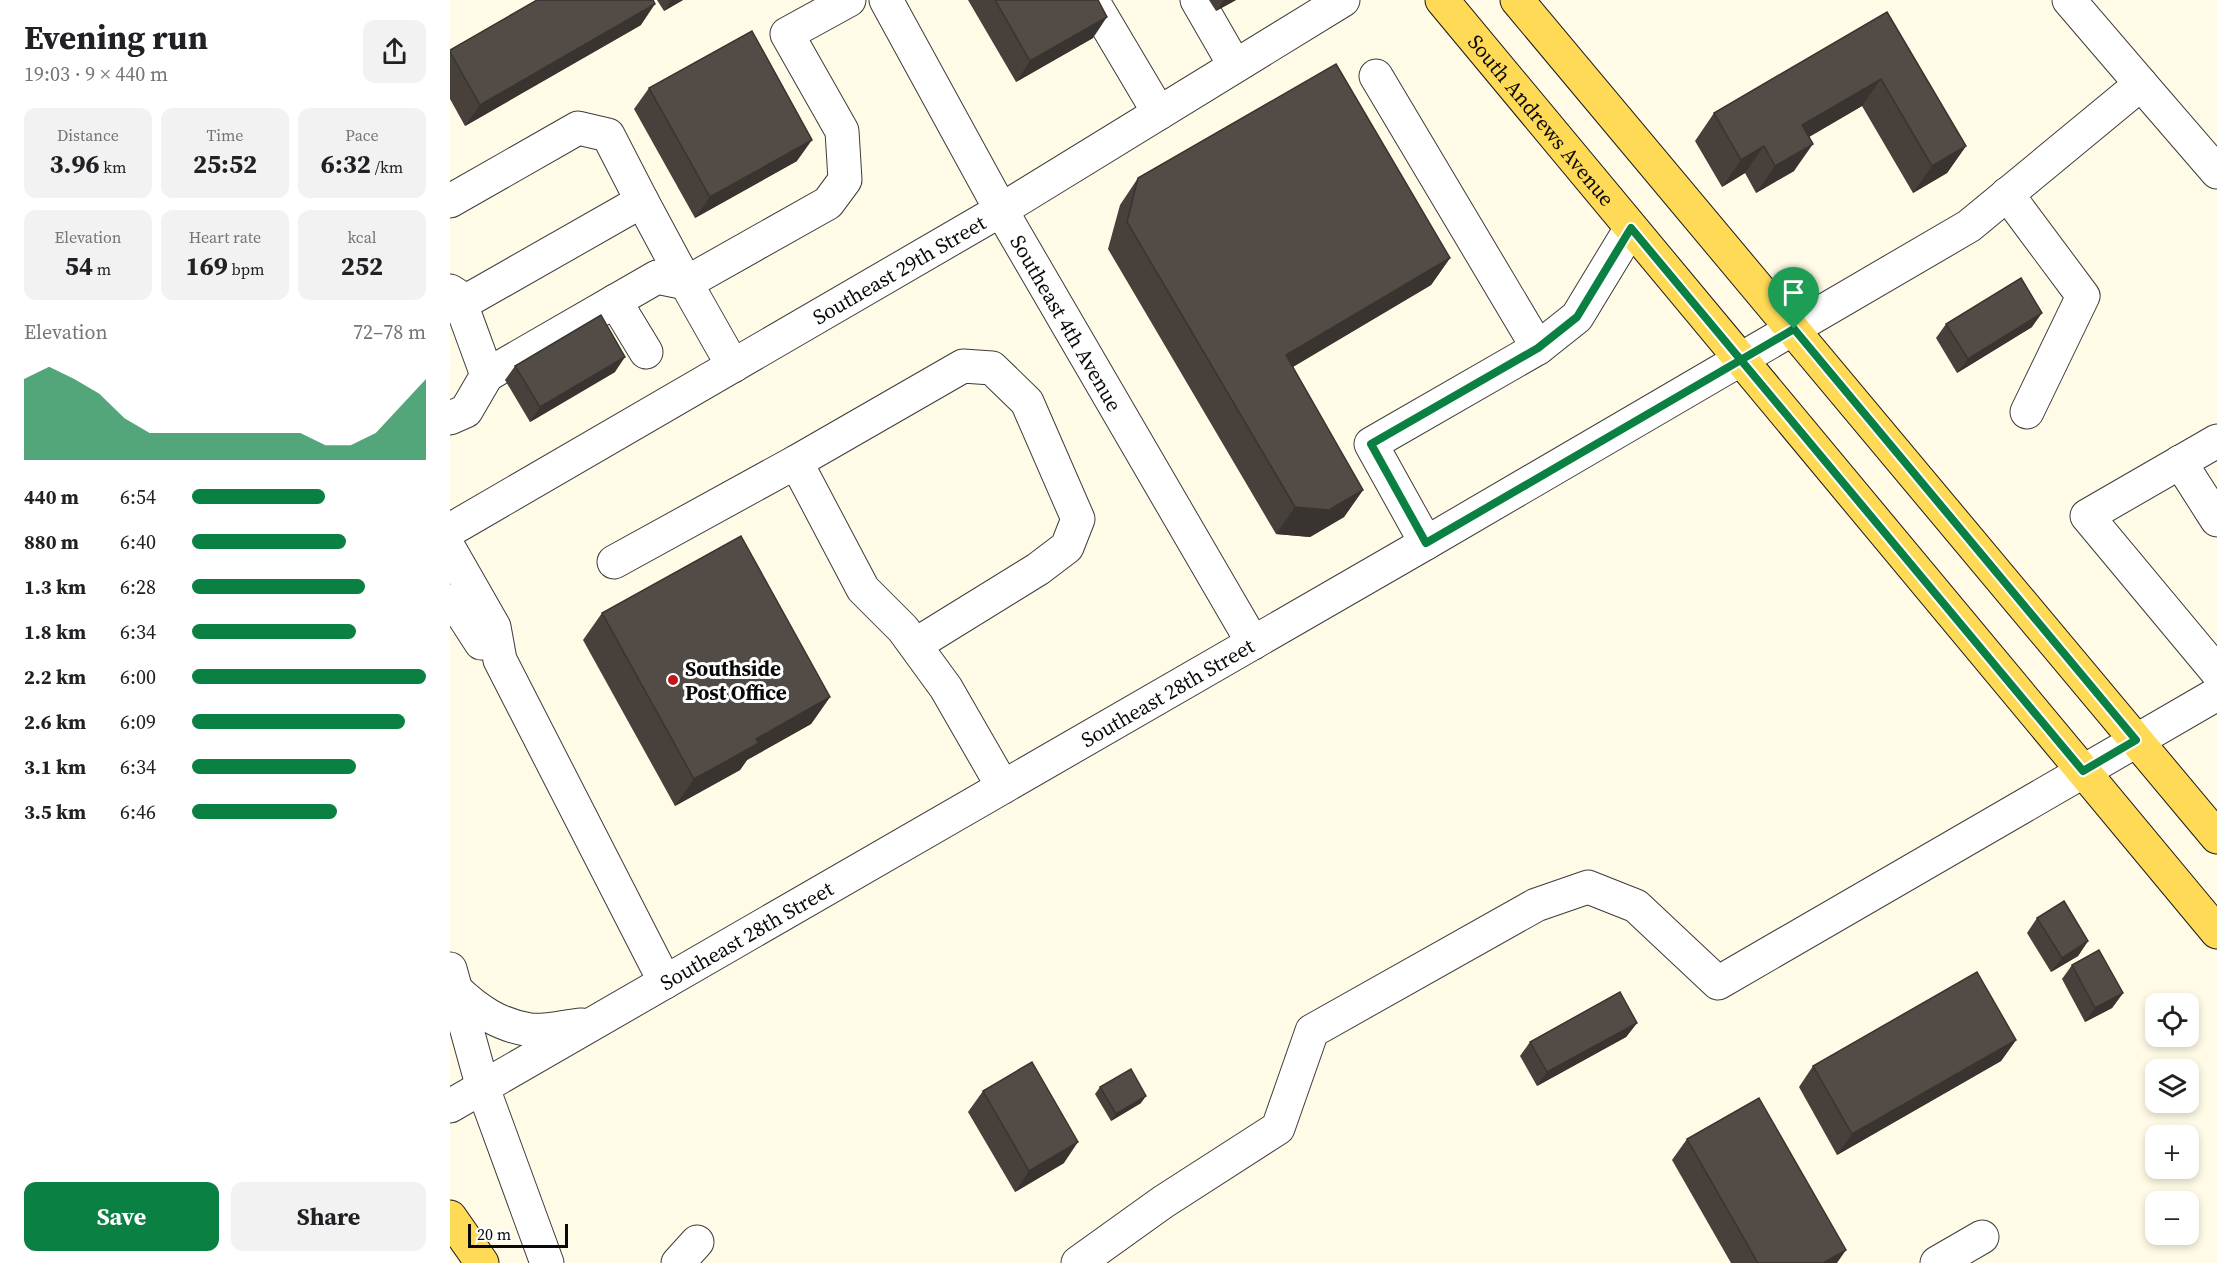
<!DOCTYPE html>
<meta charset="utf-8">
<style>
body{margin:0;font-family:"Source Serif 4",serif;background:#f2f2f2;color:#202124;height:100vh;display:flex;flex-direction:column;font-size:22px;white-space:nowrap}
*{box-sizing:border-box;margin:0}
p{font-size:20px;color:#757577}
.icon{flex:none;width:33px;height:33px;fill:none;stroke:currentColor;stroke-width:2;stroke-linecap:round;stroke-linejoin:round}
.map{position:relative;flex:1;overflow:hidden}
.details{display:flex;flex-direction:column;background:#fff;width:450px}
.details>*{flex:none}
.fabs{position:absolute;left:1695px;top:993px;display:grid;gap:12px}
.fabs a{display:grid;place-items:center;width:54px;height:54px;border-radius:12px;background:#fff;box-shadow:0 3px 9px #0003;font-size:30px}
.scale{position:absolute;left:18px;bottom:15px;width:100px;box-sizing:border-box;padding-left:6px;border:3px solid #090909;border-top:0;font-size:16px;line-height:21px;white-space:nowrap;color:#090909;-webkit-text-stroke:4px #fff;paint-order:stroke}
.pin{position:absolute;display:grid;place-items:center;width:51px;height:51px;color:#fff;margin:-62px -26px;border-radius:50% 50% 50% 0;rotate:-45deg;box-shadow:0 0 6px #0007}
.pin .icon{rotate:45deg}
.round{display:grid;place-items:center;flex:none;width:63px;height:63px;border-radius:12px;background:#f2f2f2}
.headline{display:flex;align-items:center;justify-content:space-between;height:102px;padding:0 24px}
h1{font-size:33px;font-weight:700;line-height:45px}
.figures{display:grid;grid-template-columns:repeat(3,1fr);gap:9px;height:102px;padding:6px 24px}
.figures div{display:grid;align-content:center;border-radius:12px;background:#f2f2f2;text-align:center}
.figures b{font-size:26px;font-weight:700}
.figures small{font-size:16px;font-weight:400}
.figures p{font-size:16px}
.chart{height:168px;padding:12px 24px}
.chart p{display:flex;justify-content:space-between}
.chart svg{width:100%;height:108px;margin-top:6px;fill:#0b8043;opacity:.7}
.button{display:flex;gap:12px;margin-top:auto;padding:12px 24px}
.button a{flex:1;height:69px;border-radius:12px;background:#0b8043;color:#fff;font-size:24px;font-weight:700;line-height:69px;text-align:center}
.button a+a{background:#f2f2f2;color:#202124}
ul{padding:0 24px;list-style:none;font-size:20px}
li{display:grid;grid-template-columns:96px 72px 1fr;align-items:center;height:45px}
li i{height:15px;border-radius:8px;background:#0b8043}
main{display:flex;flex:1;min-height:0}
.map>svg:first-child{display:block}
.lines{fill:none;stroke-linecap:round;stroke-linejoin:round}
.minor-casing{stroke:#3c3c3c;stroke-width:35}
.major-casing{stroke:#1a1a1a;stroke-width:35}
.minor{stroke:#fff;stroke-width:33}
.major{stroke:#ffda56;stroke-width:33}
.wall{fill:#47403b}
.shaded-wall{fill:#3a3430}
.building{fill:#534b45;stroke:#3a3430;stroke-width:1.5}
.route-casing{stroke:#fff;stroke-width:12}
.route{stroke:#0b8043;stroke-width:8}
.poi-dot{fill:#c61519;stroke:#fff;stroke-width:2}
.labels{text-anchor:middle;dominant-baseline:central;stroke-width:6;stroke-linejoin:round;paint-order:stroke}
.street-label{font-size:21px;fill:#090909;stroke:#fff}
.poi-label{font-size:21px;font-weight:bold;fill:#090909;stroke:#fff;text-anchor:start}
</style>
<main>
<section class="details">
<div class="headline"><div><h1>Evening run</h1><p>19:03 · 9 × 440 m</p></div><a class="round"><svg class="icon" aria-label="share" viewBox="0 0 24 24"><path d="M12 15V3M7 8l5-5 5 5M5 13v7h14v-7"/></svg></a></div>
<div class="figures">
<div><p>Distance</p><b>3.96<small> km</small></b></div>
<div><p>Time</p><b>25:52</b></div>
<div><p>Pace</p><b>6:32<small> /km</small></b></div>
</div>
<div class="figures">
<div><p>Elevation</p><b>54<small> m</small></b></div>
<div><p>Heart rate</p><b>169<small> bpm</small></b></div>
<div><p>kcal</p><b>252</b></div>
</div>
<div class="chart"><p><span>Elevation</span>72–78 m</p>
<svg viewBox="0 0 160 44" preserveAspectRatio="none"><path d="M0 44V11L10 6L20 11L30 17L40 27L50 33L60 33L70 33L80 33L90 33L100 33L110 33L120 38L130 38L140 33L150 22L160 11V44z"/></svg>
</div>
<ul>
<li><b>440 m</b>6:54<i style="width:57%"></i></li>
<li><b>880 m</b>6:40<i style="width:66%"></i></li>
<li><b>1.3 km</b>6:28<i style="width:74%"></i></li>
<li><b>1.8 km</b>6:34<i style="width:70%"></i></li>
<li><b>2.2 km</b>6:00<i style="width:100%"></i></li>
<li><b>2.6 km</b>6:09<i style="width:91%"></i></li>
<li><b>3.1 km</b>6:34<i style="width:70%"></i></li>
<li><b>3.5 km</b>6:46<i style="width:62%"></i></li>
</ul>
<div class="button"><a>Save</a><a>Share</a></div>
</section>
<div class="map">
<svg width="1767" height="1263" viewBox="0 0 1767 1263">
<rect width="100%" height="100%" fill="#fffbe6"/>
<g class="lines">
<!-- minor casing -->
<g class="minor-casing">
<g id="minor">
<path id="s1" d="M436 0 551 210 803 643"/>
<path d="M642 0 709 113"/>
<path d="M747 0 785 66"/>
<path d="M926 76 1088 348"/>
<path d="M1691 84 1767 172"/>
<path d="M1557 194 1633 296 1577 412"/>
<path d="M0 201 128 128 158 135 192 201 11 304"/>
<path d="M0 291 8 296 11 304 37 375 16 411 0 418"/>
<path d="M165 301 196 352"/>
<path d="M283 366 236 283 378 203 395 180 392 131 337 34 399 0"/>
<path d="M37 375 207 277 236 283 192 201"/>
<path d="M1767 441 1637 516 1767 672"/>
<path d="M1730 462 1767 520"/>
<path id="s2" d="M0 530 551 210 893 0"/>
<path d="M976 543 921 444 1088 348 1127 317 1181 228"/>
<path d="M0 550 44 627 50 660 215 982"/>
<path d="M164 562 346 462"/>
<path d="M0 601 11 612 31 643"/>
<path d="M465 645 588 569 617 547 628 519 577 402 542 368 513 366 346 462 413 589 453 629 496 688 553 787"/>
<path d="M0 969 33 1088 97 1263"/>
<path d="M6 990C28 1011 49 1025 80 1030 96 1032 116 1026 132 1025"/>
<path id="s3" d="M0 1106 976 543 1519 226 1691 84 1619 0"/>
<path d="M228 1263 247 1242"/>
<path d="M628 1263 713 1202 828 1128 862 1031 1086 905 1138 887 1186 906 1268 983 1767 694"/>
<path d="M1487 1263 1532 1237"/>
</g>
</g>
<!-- major casing -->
<g class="major-casing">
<g id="major">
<path id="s4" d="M992 0 1767 932"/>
<path d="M1067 0 1767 837"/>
<path d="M0 1217 32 1263"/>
</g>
</g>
<!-- minor -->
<use href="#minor" class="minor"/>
<!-- major -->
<use href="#major" class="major"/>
</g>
<!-- wall -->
<g class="wall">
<path d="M207 0H233L214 11Z"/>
<path d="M518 0H648L643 38 566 82Z"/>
<path d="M759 0H786L766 11Z"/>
<path d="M1437 12 1516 146 1497 173 1463 193 1412 106 1359 137 1344 171 1306 193 1295 173 1272 187 1245 141 1264 113Z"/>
<path d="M191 25 15 126 0 99V50Z"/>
<path d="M199 88 347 161 245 218 184 109Z"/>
<path d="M688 178 1000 258 981 285 843 367 913 490 894 517 860 537 826 534 658 249 670 205Z"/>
<path d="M1496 324 1582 327 1507 373 1486 338Z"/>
<path d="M65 366 165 372 80 422 55 380Z"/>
<path d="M152 613 380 697 361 724 297 760 290 770 225 806 133 640Z"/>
<path d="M1587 918 1638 941 1628 956 1601 972 1577 933Z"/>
<path d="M1622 965 1673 993 1662 1008 1635 1022 1612 979Z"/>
<path d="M1187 1023 1176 1037 1087 1086 1070 1056 1080 1042Z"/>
<path d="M1566 1040 1551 1061 1387 1155 1349 1087 1363 1066Z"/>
<path d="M650 1087 691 1103 661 1121 645 1094Z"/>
<path d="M533 1091 614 1163 565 1192 518 1112Z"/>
<path d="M1237 1139 1387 1263H1281L1222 1160Z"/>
</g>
<!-- shaded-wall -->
<g class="shaded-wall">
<path d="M221 0H233L214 11Z"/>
<path d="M774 0H786L766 11Z"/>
<path d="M205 4 191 25 15 126 30 105Z"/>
<path d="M657 17 643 38 566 82 580 61Z"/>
<path d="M1431 79 1412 106 1333 152 1352 125Z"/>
<path d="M362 140 347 161 245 218 260 197Z"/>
<path d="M1363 144 1344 171 1306 193 1325 166Z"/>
<path d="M1314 146 1295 173 1272 187 1291 160Z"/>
<path d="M1516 146 1497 173 1463 193 1482 166Z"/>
<path d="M1000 258 981 285 817 382 836 355Z"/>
<path d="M1592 313 1582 327 1507 373 1518 359Z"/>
<path d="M175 357 165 372 80 422 90 407Z"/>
<path d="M913 490 894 517 860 537 826 534 845 507Z"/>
<path d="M380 697 361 724 297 760 290 770 225 806 244 779 306 739Z"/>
<path d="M1638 941 1628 956 1601 972 1612 958Z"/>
<path d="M1673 993 1662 1008 1635 1022 1645 1008Z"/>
<path d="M1187 1023 1176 1037 1087 1086 1097 1072Z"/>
<path d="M1566 1040 1551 1061 1387 1155 1402 1134Z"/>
<path d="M696 1096 691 1103 661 1121 666 1114Z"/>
<path d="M628 1142 614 1163 565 1192 579 1171Z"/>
<path d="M1396 1250 1387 1263H1373Z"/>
</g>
<!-- building -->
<g class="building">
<path d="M87 0H203L205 4 30 105 0 52V50Z"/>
<path d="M545 0H648L657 17 580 61Z"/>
<path d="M1437 12 1516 146 1482 166 1431 79 1352 125 1363 144 1325 166 1314 146 1291 160 1264 113Z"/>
<path d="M302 31 362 140 260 197 199 88Z"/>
<path d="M886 64 1000 258 836 355 913 490 879 510 845 507 677 222 688 178Z"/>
<path d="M1571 278 1592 313 1518 359 1496 324Z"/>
<path d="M151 315 175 357 90 407 65 366Z"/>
<path d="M291 536 380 697 306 739 309 743 244 779 152 613Z"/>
<path d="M1614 901 1638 941 1612 958 1587 918Z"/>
<path d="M1649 950 1673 993 1645 1008 1622 965Z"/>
<path d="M1527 972 1566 1040 1402 1134 1363 1066Z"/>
<path d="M1170 992 1187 1023 1097 1072 1080 1042Z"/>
<path d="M582 1062 628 1142 579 1171 533 1091Z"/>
<path d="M681 1069 696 1096 666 1114 650 1087Z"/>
<path d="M1309 1098 1396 1250 1373 1263H1308L1237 1139Z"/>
</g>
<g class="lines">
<!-- route casing -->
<g class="route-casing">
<path id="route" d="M1344 329 976 543 921 444 1088 348 1127 317 1181 228C1332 409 1483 590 1633 771L1686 740 1344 329"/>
</g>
<!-- route -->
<use href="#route" class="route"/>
</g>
<!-- markers -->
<circle class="poi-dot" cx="223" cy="680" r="6"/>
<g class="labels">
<!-- street labels -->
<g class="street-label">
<text stroke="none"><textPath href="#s4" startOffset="156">South Andrews Avenue</textPath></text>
<text stroke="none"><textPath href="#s2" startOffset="519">Southeast 29th Street</textPath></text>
<text stroke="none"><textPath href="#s1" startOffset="370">Southeast 4th Avenue</textPath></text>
<text stroke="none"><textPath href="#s3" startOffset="828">Southeast 28th Street</textPath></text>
<text stroke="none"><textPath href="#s3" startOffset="342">Southeast 28th Street</textPath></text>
</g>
<!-- poi labels -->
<g class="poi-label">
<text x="235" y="668">Southside<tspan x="235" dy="24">Post Office</tspan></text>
</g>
</g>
</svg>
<div class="fabs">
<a><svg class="icon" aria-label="locate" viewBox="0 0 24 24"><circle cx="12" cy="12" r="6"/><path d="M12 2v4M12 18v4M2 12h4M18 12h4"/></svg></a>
<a><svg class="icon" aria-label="layers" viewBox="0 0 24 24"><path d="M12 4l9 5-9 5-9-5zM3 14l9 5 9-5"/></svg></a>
<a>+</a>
<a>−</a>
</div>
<div class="scale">20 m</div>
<div class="pin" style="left:1344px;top:329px;background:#1e9e55"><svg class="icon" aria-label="arrive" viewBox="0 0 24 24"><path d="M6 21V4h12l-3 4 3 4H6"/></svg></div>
</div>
</main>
